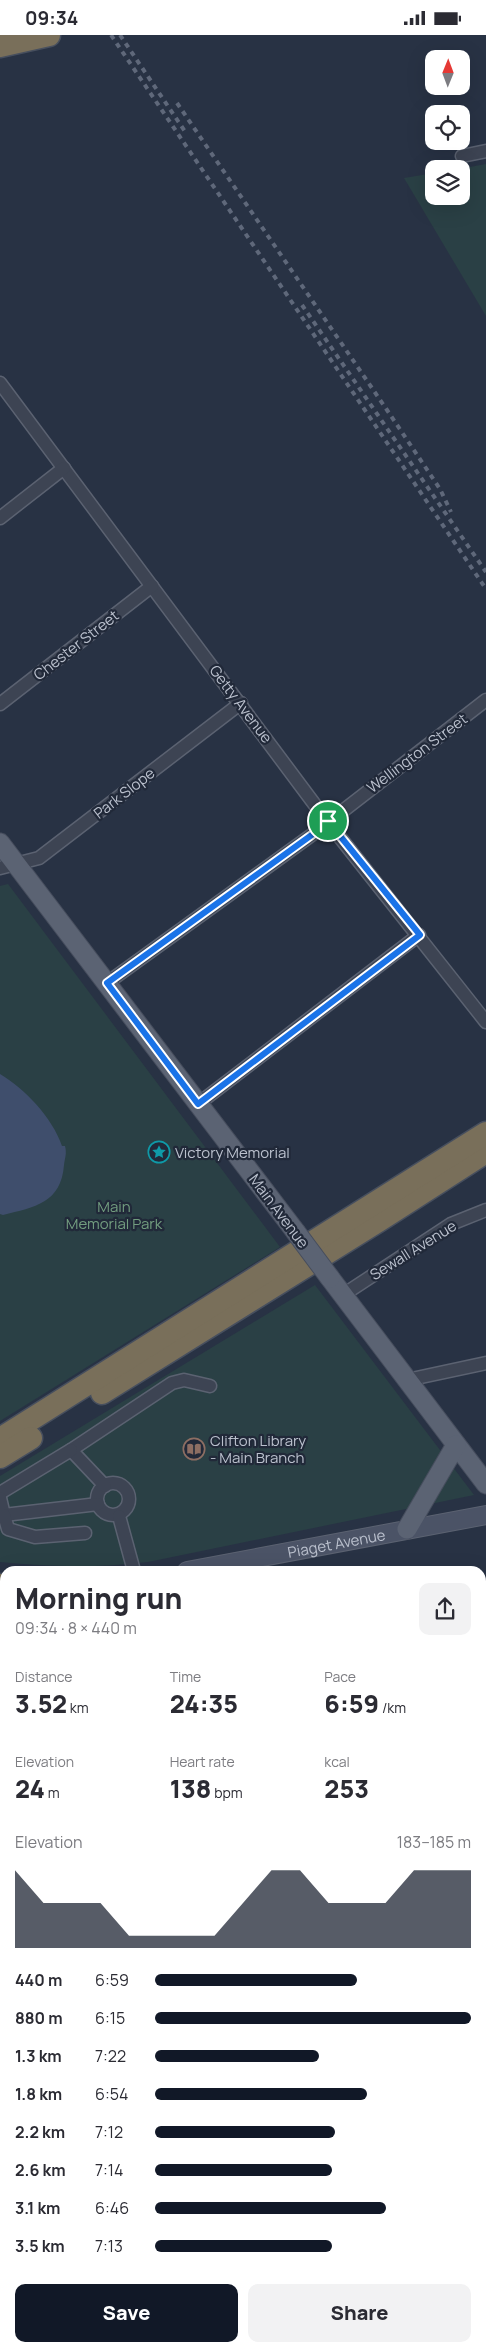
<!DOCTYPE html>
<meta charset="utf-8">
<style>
body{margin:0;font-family:Manrope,sans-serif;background:#f2f2f3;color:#2b2b33;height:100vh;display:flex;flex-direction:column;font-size:19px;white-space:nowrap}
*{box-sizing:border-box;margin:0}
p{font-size:16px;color:#7c7c81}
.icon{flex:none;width:28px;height:28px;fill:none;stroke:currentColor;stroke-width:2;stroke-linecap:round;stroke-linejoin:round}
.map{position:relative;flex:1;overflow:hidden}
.details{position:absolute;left:0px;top:1531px;width:486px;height:786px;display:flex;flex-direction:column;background:#fff;border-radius:15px 15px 0 0;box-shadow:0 5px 20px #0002}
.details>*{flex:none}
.needle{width:32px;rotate:1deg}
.fabs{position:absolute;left:425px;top:15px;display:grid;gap:10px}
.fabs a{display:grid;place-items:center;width:45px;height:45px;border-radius:10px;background:#fff;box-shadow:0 5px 20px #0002;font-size:25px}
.pin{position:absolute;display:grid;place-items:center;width:42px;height:42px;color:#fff;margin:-21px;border:2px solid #fff;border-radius:50%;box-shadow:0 1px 5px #0007}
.round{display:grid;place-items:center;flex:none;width:52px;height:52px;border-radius:10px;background:#f2f2f3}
.head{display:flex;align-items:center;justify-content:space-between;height:85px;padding:0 15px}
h1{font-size:28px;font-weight:800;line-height:38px}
.stats{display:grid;grid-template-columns:repeat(3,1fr);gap:8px;height:85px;padding:5px 15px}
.stats div{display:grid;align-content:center}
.stats b{font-size:25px;font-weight:800}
.stats small{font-size:14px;font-weight:400}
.stats p{font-size:14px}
.chart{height:140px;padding:10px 15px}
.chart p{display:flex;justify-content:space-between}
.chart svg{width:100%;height:90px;margin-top:5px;fill:#111827;opacity:.7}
.button{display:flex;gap:10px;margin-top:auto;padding:10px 15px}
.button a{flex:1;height:58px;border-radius:10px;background:#111827;color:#fff;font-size:20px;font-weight:800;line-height:58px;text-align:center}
.button a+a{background:#f2f2f3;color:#2b2b33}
ul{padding:0 15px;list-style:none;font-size:16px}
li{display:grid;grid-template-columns:80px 60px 1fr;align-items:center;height:38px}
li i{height:12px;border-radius:6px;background:#111827}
.status{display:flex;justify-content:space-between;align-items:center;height:35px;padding:0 25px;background:#fff;direction:ltr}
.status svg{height:14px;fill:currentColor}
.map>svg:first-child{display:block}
.green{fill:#2a4045}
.water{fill:#3f4e6c}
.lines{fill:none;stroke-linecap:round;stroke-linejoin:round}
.street-casing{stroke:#5b6271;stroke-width:15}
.secondary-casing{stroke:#5b6271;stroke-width:20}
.primary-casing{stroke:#464d5d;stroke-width:21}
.highway-casing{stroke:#474f5e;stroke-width:25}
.street{stroke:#3d4453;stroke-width:12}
.secondary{stroke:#4b5366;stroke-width:18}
.primary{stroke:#5b6373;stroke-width:19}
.highway{stroke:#796f5a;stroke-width:22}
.rail{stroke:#5f687a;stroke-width:4;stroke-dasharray:5 5;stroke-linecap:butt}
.primary-bridge-casing{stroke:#464d5d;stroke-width:21;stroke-linecap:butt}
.primary-bridge{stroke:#5b6373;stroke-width:19}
.route-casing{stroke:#fff;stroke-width:10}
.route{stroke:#1a73e8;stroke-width:6}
.labels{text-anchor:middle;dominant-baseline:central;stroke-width:4.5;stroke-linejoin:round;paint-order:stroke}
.street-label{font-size:15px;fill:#bac0cd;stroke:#212939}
.poi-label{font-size:15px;fill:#bac0cd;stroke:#212939;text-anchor:start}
.park-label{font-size:15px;fill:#729d7f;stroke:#212939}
</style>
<div class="status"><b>09:34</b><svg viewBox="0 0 49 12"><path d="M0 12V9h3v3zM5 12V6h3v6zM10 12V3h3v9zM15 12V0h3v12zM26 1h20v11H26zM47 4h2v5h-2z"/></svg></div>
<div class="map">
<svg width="486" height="2317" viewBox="0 0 486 2317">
<rect width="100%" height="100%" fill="#283244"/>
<!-- green -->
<g class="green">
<path d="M486 129V281L404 143 434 138V161H461V134H459Z"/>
<path d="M8 849 280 1212 0 1386V851Z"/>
<path d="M315 1250 474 1460 148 1527C97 1533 51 1532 0 1527V1441Z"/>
</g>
<!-- water -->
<path class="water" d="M0 1039C25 1054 52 1082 62 1111H65C67 1119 65 1122 64 1130 61 1168 35 1172 3 1180L0 1179Z"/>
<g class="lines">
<!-- street casing -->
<g class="street-casing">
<g id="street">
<path d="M462 121 486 116"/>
<path d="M0 348 327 786 486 987"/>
<path d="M0 483 64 433"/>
<path d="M0 669 152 551"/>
<path d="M0 833 39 823 241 668"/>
<path d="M107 948 313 799 486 665"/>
<path d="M198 1069 419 900"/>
<path d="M343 1260 451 1189 486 1175"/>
<path d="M407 1345 486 1328"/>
<circle cx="113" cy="1464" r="16"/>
<path d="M105 1451 71 1415 172 1348 184 1345 210 1351"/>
<path d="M0 1458 71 1415"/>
<path d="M0 1463 4 1480 98 1469"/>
<path d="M0 1480H4L8 1494 35 1502 85 1498"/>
<path d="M119 1481 134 1536"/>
<path d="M481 1692 486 1690"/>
<path d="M0 1795 5 1794"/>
<path d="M481 1871 486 1870"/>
<path d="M0 1977 5 1976"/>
<path d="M481 2104 486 2103"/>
<path d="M0 2160 5 2159"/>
<path d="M481 2217 486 2239"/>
<path d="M118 2317 139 2312"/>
</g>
</g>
<!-- secondary casing -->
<g class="secondary-casing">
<g id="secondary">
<path id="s1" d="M187 1536 486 1480"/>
<path d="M0 1579 5 1577"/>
<path d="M304 2312 305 2317"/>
</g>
</g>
<!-- primary casing -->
<g class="primary-casing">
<g id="primary">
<path d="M0 808 295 1196"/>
<path d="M330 1243 486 1449"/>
<path d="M407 1494 456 1410"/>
</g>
</g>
<!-- highway casing -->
<g class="highway-casing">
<g id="highway">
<path d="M0 11 49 0"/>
<path d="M102 1358 380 1185 486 1117"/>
<path d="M0 1404 486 1098"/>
<path d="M0 1422 31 1403"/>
<path d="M0 1550 5 1551"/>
</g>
</g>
<!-- street -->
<use href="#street" class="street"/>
<!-- secondary -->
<use href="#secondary" class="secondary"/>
<!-- primary -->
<use href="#primary" class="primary"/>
<!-- highway -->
<use href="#highway" class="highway"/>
<!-- rail -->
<g class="rail">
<path d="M111 0 486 554"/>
<path d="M120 0 186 98"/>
<path d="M177 68 387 375 440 454 451 477"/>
<path d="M302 270 486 537"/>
</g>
<!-- primary-bridge casing -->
<g class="primary-bridge-casing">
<path id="primary-bridge" d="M295 1196 330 1243"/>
</g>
<!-- primary-bridge -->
<use href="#primary-bridge" class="primary-bridge"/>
</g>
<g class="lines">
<!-- route casing -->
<g class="route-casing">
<path id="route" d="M328 786 420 900 198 1069 107 948 313 799Z"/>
</g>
<!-- route -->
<use href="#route" class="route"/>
</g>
<!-- icons -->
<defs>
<g id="sight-ring" transform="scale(1.125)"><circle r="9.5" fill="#212939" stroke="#0f9aa8" stroke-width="1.5"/><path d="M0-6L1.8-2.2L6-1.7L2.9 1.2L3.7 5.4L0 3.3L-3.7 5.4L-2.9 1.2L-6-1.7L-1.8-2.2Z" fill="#0f9aa8"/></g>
<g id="library-ring" transform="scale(1.125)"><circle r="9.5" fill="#212939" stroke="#8d6e63" stroke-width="1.5"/><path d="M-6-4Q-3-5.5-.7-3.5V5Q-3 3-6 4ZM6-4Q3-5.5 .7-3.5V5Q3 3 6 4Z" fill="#8d6e63"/></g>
</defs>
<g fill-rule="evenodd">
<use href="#sight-ring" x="159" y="1117"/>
<use href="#library-ring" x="194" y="1414"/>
</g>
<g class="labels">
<!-- street labels -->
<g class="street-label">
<text transform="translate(76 610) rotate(-38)">Chester Street</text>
<text transform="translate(241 669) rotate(53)">Getty Avenue</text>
<text transform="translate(417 718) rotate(-37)">Wellington Street</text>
<text transform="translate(124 758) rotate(-38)">Park Slope</text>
<text transform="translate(279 1176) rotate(53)">Main Avenue</text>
<text transform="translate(413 1215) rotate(-32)">Sewall Avenue</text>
<text stroke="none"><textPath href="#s1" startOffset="152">Piaget Avenue</textPath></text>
</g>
<!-- poi labels -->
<g class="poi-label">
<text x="175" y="1117">Victory Memorial</text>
<text x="210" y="1405">Clifton Library<tspan x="210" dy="17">- Main Branch</tspan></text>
</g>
<!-- park labels -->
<g class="park-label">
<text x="114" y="1171">Main<tspan x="114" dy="17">Memorial Park</tspan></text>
</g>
</g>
</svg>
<div class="fabs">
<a><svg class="needle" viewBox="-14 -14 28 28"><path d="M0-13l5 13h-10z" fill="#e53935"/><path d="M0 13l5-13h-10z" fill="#7c7c81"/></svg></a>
<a><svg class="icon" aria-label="locate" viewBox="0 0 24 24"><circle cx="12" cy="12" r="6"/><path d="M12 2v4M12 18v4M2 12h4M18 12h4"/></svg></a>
<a><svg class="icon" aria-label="layers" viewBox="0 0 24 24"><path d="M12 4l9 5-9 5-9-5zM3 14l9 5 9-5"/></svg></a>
</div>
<div class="pin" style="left:328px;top:786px;background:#1e9e55"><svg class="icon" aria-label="arrive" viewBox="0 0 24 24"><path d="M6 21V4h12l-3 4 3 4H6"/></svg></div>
<section class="details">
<div class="head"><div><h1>Morning run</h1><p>09:34 · 8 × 440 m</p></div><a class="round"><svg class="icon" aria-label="share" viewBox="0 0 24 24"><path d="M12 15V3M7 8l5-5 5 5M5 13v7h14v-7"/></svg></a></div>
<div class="stats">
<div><p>Distance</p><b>3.52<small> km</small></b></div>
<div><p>Time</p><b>24:35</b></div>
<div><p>Pace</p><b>6:59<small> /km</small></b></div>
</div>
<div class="stats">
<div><p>Elevation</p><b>24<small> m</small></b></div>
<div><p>Heart rate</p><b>138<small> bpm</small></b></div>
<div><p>kcal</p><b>253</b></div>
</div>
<div class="chart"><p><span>Elevation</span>183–185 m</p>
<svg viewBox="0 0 160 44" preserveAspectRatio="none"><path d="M0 44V6L10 22L20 22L30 22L40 38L50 38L60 38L70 38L80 22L90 6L100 6L110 22L120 22L130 22L140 6L150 6L160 6V44z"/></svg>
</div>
<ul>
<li><b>440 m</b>6:59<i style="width:64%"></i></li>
<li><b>880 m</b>6:15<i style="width:100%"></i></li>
<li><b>1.3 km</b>7:22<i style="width:52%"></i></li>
<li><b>1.8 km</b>6:54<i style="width:67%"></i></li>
<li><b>2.2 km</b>7:12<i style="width:57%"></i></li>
<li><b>2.6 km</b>7:14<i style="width:56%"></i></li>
<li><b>3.1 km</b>6:46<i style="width:73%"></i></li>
<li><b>3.5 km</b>7:13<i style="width:56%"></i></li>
</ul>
<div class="button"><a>Save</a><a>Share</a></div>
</section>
</div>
